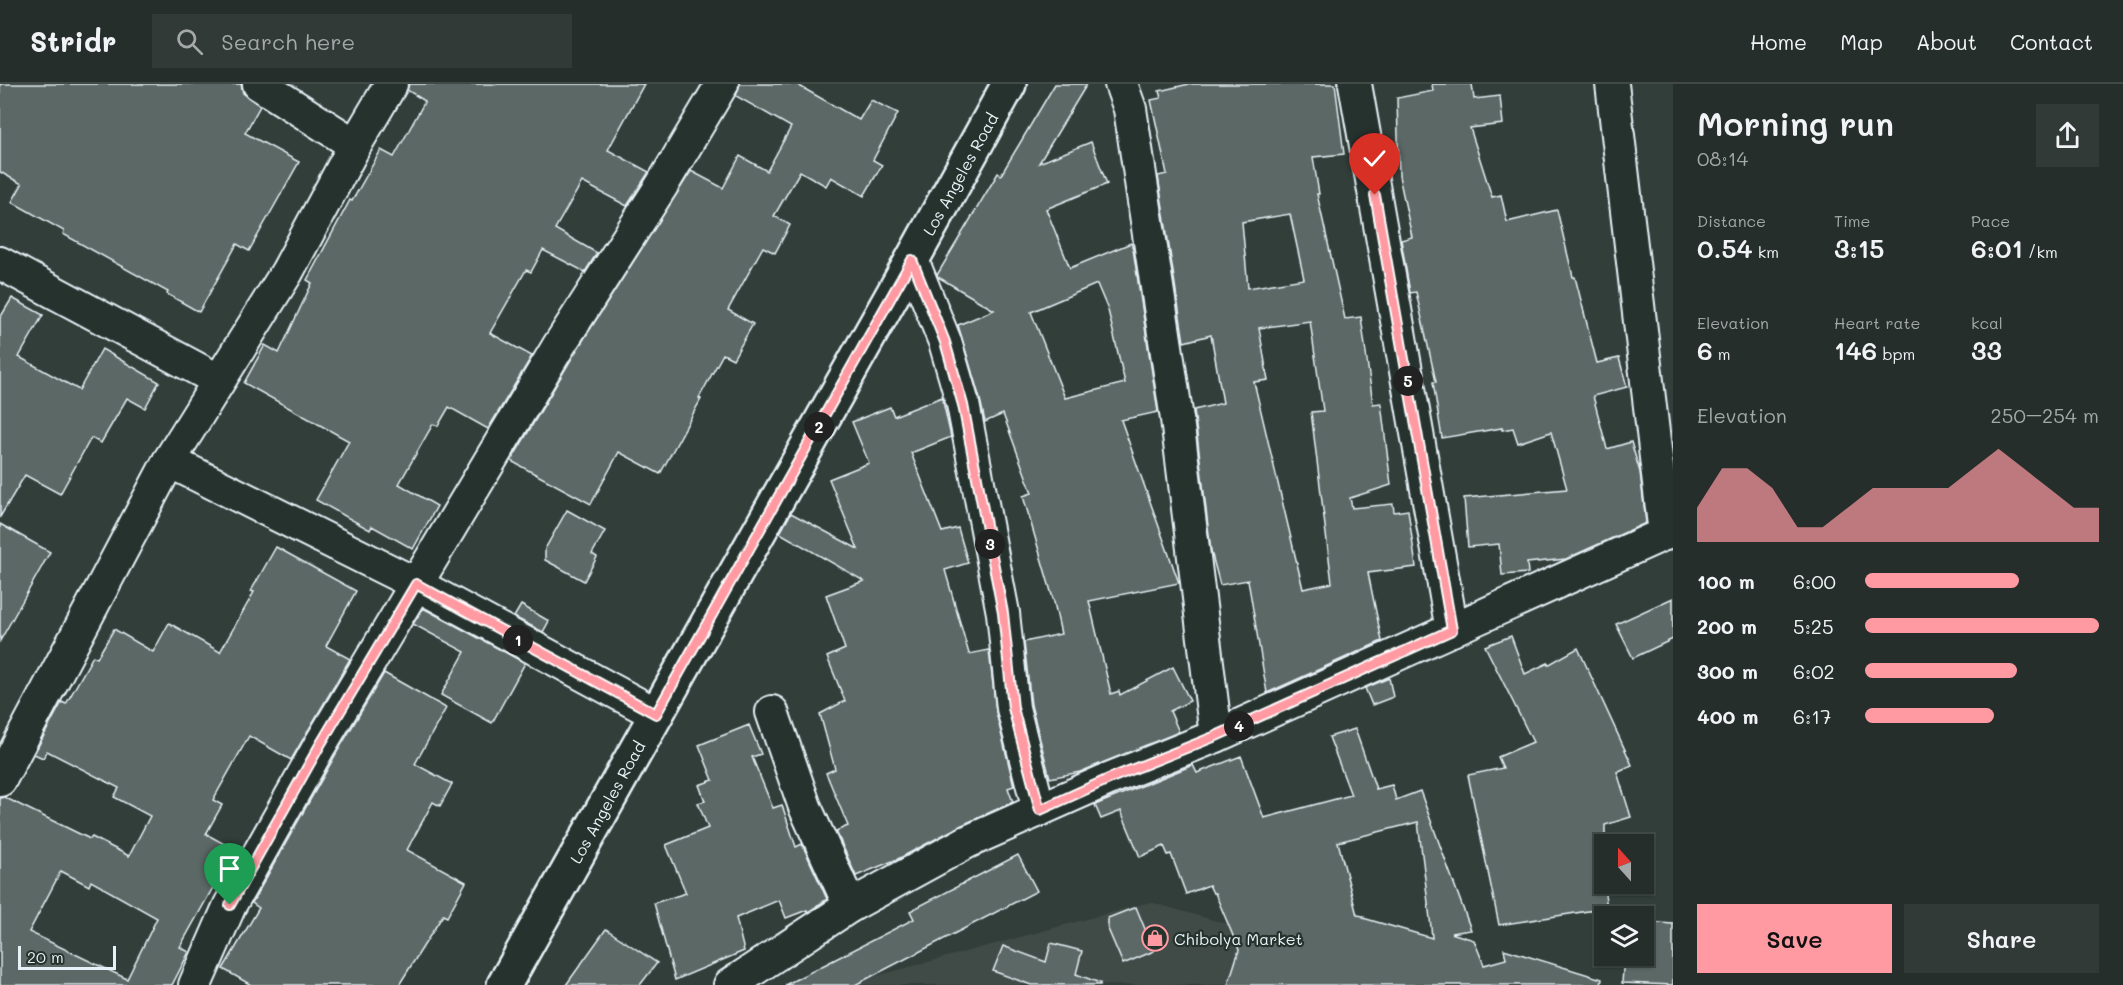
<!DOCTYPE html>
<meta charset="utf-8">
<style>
body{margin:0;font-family:Mali,sans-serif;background:#323a37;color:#f1f3f6;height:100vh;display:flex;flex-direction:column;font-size:22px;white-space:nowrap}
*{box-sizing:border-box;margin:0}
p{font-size:20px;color:#a4a8a9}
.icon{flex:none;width:33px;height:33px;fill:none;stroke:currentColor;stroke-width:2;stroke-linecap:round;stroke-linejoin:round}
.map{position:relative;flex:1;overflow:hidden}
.side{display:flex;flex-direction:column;background:#262e2b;width:450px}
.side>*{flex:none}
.needle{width:39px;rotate:339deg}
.controls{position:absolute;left:1594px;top:750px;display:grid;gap:12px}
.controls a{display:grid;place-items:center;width:60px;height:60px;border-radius:0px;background:#262e2b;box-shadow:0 2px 4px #0004,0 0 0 2px #424a47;font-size:30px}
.scale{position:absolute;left:18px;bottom:15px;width:98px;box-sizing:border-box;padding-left:6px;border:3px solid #e8f1f8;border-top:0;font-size:16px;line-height:21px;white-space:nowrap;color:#e8f1f8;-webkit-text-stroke:4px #26332d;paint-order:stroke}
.pin{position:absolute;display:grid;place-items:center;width:51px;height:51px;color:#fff;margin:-62px -26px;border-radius:50% 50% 50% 0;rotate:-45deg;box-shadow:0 0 6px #0007}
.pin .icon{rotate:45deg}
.km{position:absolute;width:30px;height:30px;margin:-15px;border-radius:50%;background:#222;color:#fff;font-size:16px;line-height:30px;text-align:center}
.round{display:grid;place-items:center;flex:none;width:63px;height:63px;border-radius:0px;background:#323a37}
.overview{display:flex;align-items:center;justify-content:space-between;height:102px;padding:0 24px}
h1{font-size:33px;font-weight:600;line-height:45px}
.metrics{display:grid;grid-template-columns:repeat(3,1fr);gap:9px;height:102px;padding:6px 24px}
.metrics div{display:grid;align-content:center}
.metrics b{font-size:26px;font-weight:600}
.metrics small{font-size:16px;font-weight:400}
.metrics p{font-size:16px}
.chart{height:168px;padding:12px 24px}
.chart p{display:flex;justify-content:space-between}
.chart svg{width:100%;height:108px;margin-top:6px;fill:#ff9aa2;opacity:.7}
.button{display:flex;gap:12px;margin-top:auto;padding:12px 24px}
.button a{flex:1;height:69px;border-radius:0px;background:#ff9aa2;color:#111;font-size:24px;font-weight:600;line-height:69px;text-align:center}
.button a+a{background:#323a37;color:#f1f3f6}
ul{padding:0 24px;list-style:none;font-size:20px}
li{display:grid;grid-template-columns:96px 72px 1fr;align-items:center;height:45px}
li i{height:15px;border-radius:8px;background:#ff9aa2}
header{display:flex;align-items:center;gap:36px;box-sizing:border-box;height:84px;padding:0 30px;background:#262e2b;border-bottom:2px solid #424a47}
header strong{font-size:28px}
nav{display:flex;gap:33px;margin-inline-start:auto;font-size:21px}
.search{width:420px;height:54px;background:#323a37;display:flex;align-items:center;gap:15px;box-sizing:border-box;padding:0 21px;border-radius:0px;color:#a4a8a9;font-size:22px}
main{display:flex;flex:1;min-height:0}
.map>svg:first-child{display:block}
.built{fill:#3f4b46}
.building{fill:#5c6865;stroke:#e8f1f8;stroke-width:1.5;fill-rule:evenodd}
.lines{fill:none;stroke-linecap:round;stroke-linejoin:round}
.minor-casing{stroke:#e8f1f8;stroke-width:36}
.secondary-casing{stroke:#e8f1f8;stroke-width:38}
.minor{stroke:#26332d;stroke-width:32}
.secondary{stroke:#26332d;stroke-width:33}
.route-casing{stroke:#fff;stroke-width:12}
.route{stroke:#ff9aa2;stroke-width:8}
.labels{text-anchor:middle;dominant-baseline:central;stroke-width:4.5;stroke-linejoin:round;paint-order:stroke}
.street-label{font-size:16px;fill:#e8f1f8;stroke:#26332d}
.poi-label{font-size:16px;fill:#e8f1f8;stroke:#26332d;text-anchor:start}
</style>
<header>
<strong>Stridr</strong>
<div class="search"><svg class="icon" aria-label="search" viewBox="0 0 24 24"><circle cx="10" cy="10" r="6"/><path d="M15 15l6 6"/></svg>Search here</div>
<nav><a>Home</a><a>Map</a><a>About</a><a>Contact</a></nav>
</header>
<main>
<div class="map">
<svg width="1673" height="901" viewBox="0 0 1673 901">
<rect width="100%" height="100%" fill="#323e39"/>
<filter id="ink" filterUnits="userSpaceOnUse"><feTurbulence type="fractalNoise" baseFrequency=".0167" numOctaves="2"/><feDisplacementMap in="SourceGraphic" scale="12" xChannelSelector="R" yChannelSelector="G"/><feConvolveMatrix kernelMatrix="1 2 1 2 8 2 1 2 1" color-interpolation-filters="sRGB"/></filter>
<g filter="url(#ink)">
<!-- built -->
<path class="built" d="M1150 818 1227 840 1359 868 1462 901H843Z"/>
<!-- building -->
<g class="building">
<path d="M0 0H241L243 9 260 22 245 49 299 78 249 167 237 160 199 228 167 210 168 208 63 150 64 147 12 118 22 100 0 88Z"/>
<path d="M409 0H644L608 66 649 88 627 122 582 98 555 145 597 169 585 188 543 166 531 188 526 186 490 249 532 272 488 345 449 323 438 342 433 340 399 400 437 422 413 465 372 442 370 446 316 416 349 357 244 299 265 261 279 269 312 199 307 196 350 116 352 117 381 66 394 73 425 17 407 6Z"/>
<path d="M740 0H796L859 36 871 16 898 29 873 76 882 81 864 112 831 93 826 102 800 87 774 132 790 141 775 169 763 163 728 226 753 240 733 275 723 270 699 314 701 315 660 390 619 368 591 420 511 377 573 272 691 87 723 104 740 72 767 87 791 43 736 12Z"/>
<path d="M1055 0H1087L1039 79 1091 58 1107 100 1046 125 1070 184 1131 159 1133 165 1158 328 1121 336 1179 499 1089 517 1111 610 1119 607 1120 611 1173 583 1190 617 1170 627 1179 648 1080 688 1050 694 1031 621 1024 558 1061 550 1054 518 1023 412 1032 409 1003 330 985 338 980 315 958 241 994 226 938 193 937 191 998 89 1001 91ZM1097 200 1108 226 1125 299 1065 314 1031 228Z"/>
<path d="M1189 0H1335L1344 70 1313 73 1319 110H1317L1345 235 1361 233 1373 320 1381 319 1391 401 1350 414 1352 424 1393 420 1394 428 1408 426 1416 483 1368 489 1382 557 1267 609 1248 496 1220 501 1211 467 1194 326 1223 319 1211 251 1184 258 1158 92 1167 90 1151 16 1161 14 1159 7ZM1290 130 1304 195 1248 204 1242 138ZM1310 237 1323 327 1311 328 1332 499 1303 505 1254 298 1268 296 1259 244Z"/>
<path d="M1432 0H1472L1474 15 1500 12 1503 40 1470 44 1492 113 1501 111 1507 138 1557 126 1573 193H1575L1597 279 1619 274 1627 303 1593 312 1607 365 1631 358 1640 388 1646 439 1566 475 1527 479 1528 489 1502 491 1499 460 1468 463 1464 414 1567 405 1551 348 1518 359 1513 344 1502 346V344L1442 354 1433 298H1436L1416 208 1410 209 1401 156 1412 153 1399 92 1397 14 1433 7Z"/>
<path d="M12 214 43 231 19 273 79 306 102 265 159 298 145 324 127 314 101 359 91 354 60 410 25 391 0 433V234Z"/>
<path d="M942 313 951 353 911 369 942 448 958 444 968 479 945 486 969 570 989 566 996 628 1014 702 1008 704 1013 718 960 742 900 774 856 792 836 747 848 742 826 689 835 685 820 630 845 617 827 573 845 565 826 511 864 497 780 449 791 429 858 465 829 395 869 379 852 338 890 323 894 332Z"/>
<path d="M567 426 605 447 592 470 597 473 584 497 545 476V465Z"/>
<path d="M0 440 50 468 0 557Z"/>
<path d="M276 463 356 507 326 562 350 575 291 676 249 652 213 716 222 721 206 750 239 768 220 802 215 800 180 863 189 868 172 901H0V714L4 713 90 755 92 753 129 772 150 732 114 713 119 704 47 667 43 674 34 670 62 618 66 620 93 572 97 574 114 545 153 568 169 539 220 568 254 508 251 507ZM61 787 89 802 91 797 157 834 127 895 29 848Z"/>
<path d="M1673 514V555L1633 574 1616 540Z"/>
<path d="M521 521 549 537 543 548 514 533Z"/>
<path d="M423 524 525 579 492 639 441 611 465 568 413 540Z"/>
<path d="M1511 552 1525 590 1548 579V581L1578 564 1632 681 1617 688 1631 733 1605 741V782L1601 783 1607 824 1499 841 1468 691 1503 684 1498 673 1533 658 1485 562Z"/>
<path d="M384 589 446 624 415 680 452 700 440 722 433 718 407 766 466 798 447 833 443 831 399 901H251L223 885 259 824 252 819 336 670Z"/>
<path d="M1389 594 1393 613 1372 621 1365 604Z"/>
<path d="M749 641 761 670 752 673 773 724 782 721 796 763 802 760 827 815 808 828 807 826 786 834 779 816 736 834 744 867 675 896 654 819 686 809 666 761 708 744 698 719 705 717 699 701 713 696 699 661Z"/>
<path d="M1355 645 1376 705 1392 701 1396 716 1420 707 1471 846 1451 849 1474 856 1484 881 1506 875 1504 865 1602 895 1601 901H1228L1239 866 1215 809H1213L1209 801 1186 810 1171 770 1168 771 1164 762 1140 773 1121 727 1101 735 1095 721 1193 681 1197 689 1241 672 1264 734 1351 711 1329 653ZM1418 738 1431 843 1432 854 1363 834 1364 832 1357 831 1338 758Z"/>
<path d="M1018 771 1037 807 855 901H785L914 835 910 827Z"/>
<path d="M1136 823 1154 867 1123 880 1108 845V834Z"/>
<path d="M1644 838 1673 840V901L1622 899 1624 872H1644Z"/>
<path d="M606 845 657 879 640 901H566Z"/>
<path d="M1051 859 1082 867 1076 890 1100 899V901H1031L993 887 1003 862 1046 878Z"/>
</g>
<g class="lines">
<!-- minor casing -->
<g class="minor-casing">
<g id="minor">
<path d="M259 0 355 61"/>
<path d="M1121 0 1130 25 1177 335 1216 652"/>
<path d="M1355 0 1452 546"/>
<path d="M1612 0 1665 450"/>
<path d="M912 176 945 258 963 320 1003 529 1013 624 1039 726"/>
<path d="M0 179 218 296"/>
<path d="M169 377 416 500 656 630"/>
<path d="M772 628 805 723 850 822"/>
<path d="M0 696 169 377 287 188 355 61 391 0"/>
<path d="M195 901 230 821 320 661 558 263 662 101 722 0"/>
<path d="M730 901 850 822 967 758 1111 694 1216 652 1673 446"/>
</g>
</g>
<!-- secondary casing -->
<g class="secondary-casing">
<path id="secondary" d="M504 901 912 176 1009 0"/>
</g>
<!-- minor -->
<use href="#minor" class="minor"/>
<!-- secondary -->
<use href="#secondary" class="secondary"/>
</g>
</g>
<g class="lines" filter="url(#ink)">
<!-- route casing -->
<g class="route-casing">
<path id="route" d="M230 821 320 661 416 500 656 630 912 176 945 258 963 321 1003 529 1013 624 1040 726 1111 694 1216 652 1452 546 1375 111"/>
</g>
<!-- route -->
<use href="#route" class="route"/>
</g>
<!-- icons -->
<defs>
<g id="shop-ring" transform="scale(1.35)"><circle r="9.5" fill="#26332d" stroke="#ff9aa2" stroke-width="1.5"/><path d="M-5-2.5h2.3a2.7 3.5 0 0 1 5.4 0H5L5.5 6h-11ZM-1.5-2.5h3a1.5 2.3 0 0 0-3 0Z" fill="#ff9aa2"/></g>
</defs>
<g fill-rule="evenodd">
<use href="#shop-ring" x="1155" y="854"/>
</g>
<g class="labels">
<!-- street labels -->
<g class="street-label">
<text transform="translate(960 90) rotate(-61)">Los Angeles Road</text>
<text transform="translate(607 718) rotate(-61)">Los Angeles Road</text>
</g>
<!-- poi labels -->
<g class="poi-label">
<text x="1174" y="854">Chibolya Market</text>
</g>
</g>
</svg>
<div class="controls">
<a><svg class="needle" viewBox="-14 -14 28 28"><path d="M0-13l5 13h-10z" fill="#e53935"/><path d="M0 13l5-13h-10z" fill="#a4a8a9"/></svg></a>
<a><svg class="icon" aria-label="layers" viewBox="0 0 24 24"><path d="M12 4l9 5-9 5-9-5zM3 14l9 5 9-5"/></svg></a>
</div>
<div class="scale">20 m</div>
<div class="pin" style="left:230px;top:821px;background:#1e9e55"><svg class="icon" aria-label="arrive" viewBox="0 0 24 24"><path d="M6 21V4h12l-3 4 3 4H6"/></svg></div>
<div class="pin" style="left:1375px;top:111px;background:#d93025"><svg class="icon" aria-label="check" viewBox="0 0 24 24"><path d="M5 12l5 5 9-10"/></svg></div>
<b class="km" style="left:518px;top:556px">1</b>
<b class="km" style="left:819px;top:343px">2</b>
<b class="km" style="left:990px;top:460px">3</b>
<b class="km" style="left:1239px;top:642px">4</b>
<b class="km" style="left:1408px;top:297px">5</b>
</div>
<section class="side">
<div class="overview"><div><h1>Morning run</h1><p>08:14</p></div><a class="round"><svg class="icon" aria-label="share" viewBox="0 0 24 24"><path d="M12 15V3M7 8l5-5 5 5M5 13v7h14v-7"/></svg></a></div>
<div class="metrics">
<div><p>Distance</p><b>0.54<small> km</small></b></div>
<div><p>Time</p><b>3:15</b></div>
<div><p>Pace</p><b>6:01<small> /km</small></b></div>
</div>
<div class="metrics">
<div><p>Elevation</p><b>6<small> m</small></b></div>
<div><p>Heart rate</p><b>146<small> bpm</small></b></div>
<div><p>kcal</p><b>33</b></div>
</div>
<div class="chart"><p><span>Elevation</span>250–254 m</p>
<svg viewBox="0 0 160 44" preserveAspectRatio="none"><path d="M0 44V30L10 14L20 14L30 22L40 38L50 38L60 30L70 22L80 22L90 22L100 22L110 14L120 6L130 14L140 22L150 30L160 30V44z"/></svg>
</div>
<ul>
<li><b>100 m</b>6:00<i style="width:66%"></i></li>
<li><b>200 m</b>5:25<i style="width:100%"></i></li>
<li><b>300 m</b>6:02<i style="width:65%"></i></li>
<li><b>400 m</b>6:17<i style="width:55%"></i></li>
</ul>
<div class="button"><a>Save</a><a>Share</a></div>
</section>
</main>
